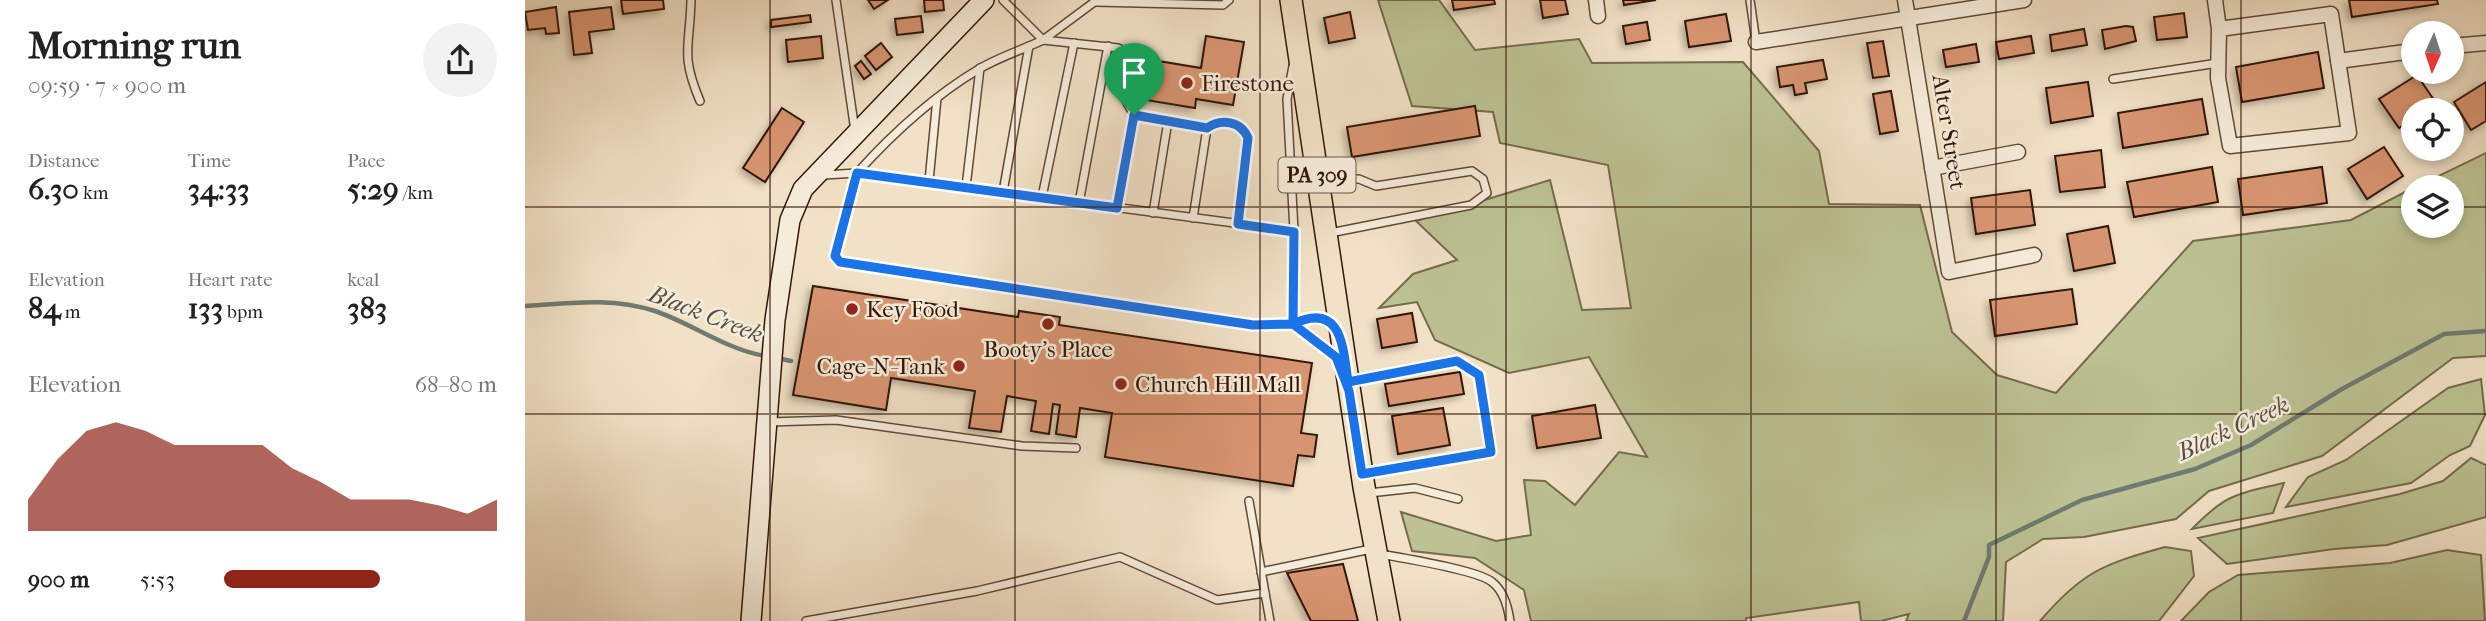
<!DOCTYPE html>
<meta charset="utf-8">
<style>
body{margin:0;font-family:"IM FELL French Canon",serif;background:#f2f2f2;color:#222;height:100vh;display:flex;flex-direction:column;font-size:26px;white-space:nowrap}
*{box-sizing:border-box;margin:0}
p{font-size:23px;color:#767676}
.icon{flex:none;width:38px;height:38px;fill:none;stroke:currentColor;stroke-width:2;stroke-linecap:round;stroke-linejoin:round}
.map{position:relative;flex:1;overflow:hidden}
.sheet{display:flex;flex-direction:column;background:#fff;width:525px}
.sheet>*{flex:none}
.needle{width:46px;rotate:183deg}
.controls{position:absolute;left:1876px;top:21px;display:grid;gap:14px}
.controls a{display:grid;place-items:center;width:63px;height:63px;border-radius:50%;background:#fff;box-shadow:0 4px 10px #0003;font-size:35px}
.pin{position:absolute;display:grid;place-items:center;width:60px;height:60px;color:#fff;margin:-72px -30px;border-radius:50% 50% 50% 0;rotate:-45deg;box-shadow:0 0 7px #0007}
.pin .icon{rotate:45deg}
.round{display:grid;place-items:center;flex:none;width:74px;height:74px;border-radius:37px;background:#f2f2f2}
.headline{display:flex;align-items:center;justify-content:space-between;height:119px;padding:0 28px}
h1{font-size:38px;font-weight:700;line-height:52px}
.metrics{display:grid;grid-template-columns:repeat(3,1fr);gap:10px;height:119px;padding:7px 28px}
.metrics div{display:grid;align-content:center}
.metrics b{font-size:30px;font-weight:700}
.metrics small{font-size:19px;font-weight:400}
.metrics p{font-size:19px}
.chart{height:196px;padding:14px 28px}
.chart p{display:flex;justify-content:space-between}
.chart svg{width:100%;height:126px;margin-top:7px;fill:#8f2418;opacity:.7}
ul{padding:0 28px;list-style:none;font-size:23px}
li{display:grid;grid-template-columns:112px 84px 1fr;align-items:center;height:52px}
li i{height:18px;border-radius:9px;background:#8f2418}
main{display:flex;flex:1;min-height:0}
.map>svg:first-child{display:block}
.green{fill:#bcc293;stroke:#766c4d;stroke-width:2}
.lines{fill:none;stroke-linecap:round;stroke-linejoin:round}
.stream{stroke:#717a71;stroke-width:4.5}
.building{fill:#d7946f;stroke:#311607;stroke-width:2;filter:url(#shadow)}
.lane-casing{stroke:#614937;stroke-width:10}
.street-casing{stroke:#614937;stroke-width:17}
.secondary-casing{stroke:#311607;stroke-width:22}
.primary-casing{stroke:#311607;stroke-width:24}
.lane{stroke:#f6ecda;stroke-width:7}
.street{stroke:#f6ecda;stroke-width:14}
.secondary{stroke:#f6ecda;stroke-width:19}
.primary{stroke:#f1e1c6;stroke-width:21}
.route-casing{stroke:#fff;stroke-width:14}
.route{stroke:#1a73e8;stroke-width:9}
.grid{fill:none;stroke:#311607;stroke-width:2;stroke-opacity:0.55}
.poi-dot{fill:#8f2418;stroke:#f6ecda;stroke-width:2.5}
.labels{text-anchor:middle;dominant-baseline:central;stroke-width:5;stroke-linejoin:round;paint-order:stroke}
.shield{fill:#f6ecda;stroke:#6c5646;stroke-width:2}
.shield-label{font-size:21px;font-weight:bold;fill:#311607}
.poi-label{font-size:23px;fill:#311607;stroke:#f6ecda;text-anchor:start}
.street-label{font-size:23px;fill:#311607;stroke:#f6ecda}
.water-label{font-size:24px;font-style:italic;fill:#565045;stroke:#f6ecda}
</style>
<main>
<section class="sheet">
<div class="headline"><div><h1>Morning run</h1><p>09:59 · 7 × 900 m</p></div><a class="round"><svg class="icon" aria-label="share" viewBox="0 0 24 24"><path d="M12 15V3M7 8l5-5 5 5M5 13v7h14v-7"/></svg></a></div>
<div class="metrics">
<div><p>Distance</p><b>6.30<small> km</small></b></div>
<div><p>Time</p><b>34:33</b></div>
<div><p>Pace</p><b>5:29<small> /km</small></b></div>
</div>
<div class="metrics">
<div><p>Elevation</p><b>84<small> m</small></b></div>
<div><p>Heart rate</p><b>133<small> bpm</small></b></div>
<div><p>kcal</p><b>383</b></div>
</div>
<div class="chart"><p><span>Elevation</span>68–80 m</p>
<svg viewBox="0 0 160 44" preserveAspectRatio="none"><path d="M0 44V33L10 19L20 9L30 6L40 9L50 14L60 14L70 14L80 14L90 22L100 27L110 33L120 33L130 33L140 35L150 38L160 33V44z"/></svg>
</div>
<ul>
<li><b>900 m</b>5:53<i style="width:57%"></i></li>
</ul>
</section>
<div class="map">
<svg width="1961" height="621" viewBox="0 0 1961 621">
<defs>
<filter id="shadow"><feDropShadow dx="-3.5" dy="3.5" stdDeviation="3.5" flood-color="#0004"/></filter>
</defs>
<rect width="100%" height="100%" fill="#f1e1c6"/>
<filter id="stains"><feTurbulence type="fractalNoise" baseFrequency=".00286" numOctaves="4"/><feColorMatrix values="0 0 0 0 .2 0 0 0 0 .09 0 0 0 0 .02 0 0 0 .5 -.17"/></filter>
<radialGradient id="worn" r=".72"><stop offset=".6" stop-color="#630" stop-opacity="0"/><stop offset="1" stop-color="#630" stop-opacity=".3"/></radialGradient>
<!-- green -->
<g class="green">
<path d="M853 0H914L950 50 1054 39 1067 63 1218 62 1294 151 1304 204 1395 205 1427 332 1472 375 1531 393 1668 241 1826 220 1888 188V226H1927V187H1891L1961 153V356L1928 358 1797 456 1684 491 1651 519 1559 537 1518 539 1481 562 1478 621H1381L1384 614 1356 621H1336L1334 602 1221 618V621H1006L999 590 950 558 887 551 876 512 971 541 1006 535 999 480 1020 481 1050 505 1094 452 1122 457 1064 357 984 373 910 340 892 302 854 308 888 274 932 260 891 221 1025 180 1057 310 1106 308 1083 165 975 143 968 112 887 106Z"/>
<path d="M1956 379 1960 415 1945 446 1925 455 1886 483 1761 507 1783 477 1821 460 1923 388Z"/>
<path d="M1946 458 1961 465V517L1862 545 1809 549 1702 564 1673 538 1875 494 1918 481Z"/>
<path d="M1759 483 1748 513 1667 529C1702 493 1712 494 1759 483Z"/>
<path d="M1640 547 1666 551 1669 576 1634 621H1515C1557 572 1578 564 1640 547Z"/>
<path d="M1922 550 1956 555 1960 621H1656L1684 592 1713 575 1865 563Z"/>
</g>
<g class="lines">
<!-- stream -->
<g class="stream">
<path d="M0 306C44 303 87 297 130 311 168 324 200 349 240 356"/>
<path d="M252 358 266 361"/>
<path d="M1439 621 1464 557V545L1557 500 1670 469 1726 445 1817 389 1919 334 1961 331"/>
</g>
</g>
<!-- building -->
<g class="building">
<path d="M96 0H138L139 9 98 14Z"/>
<path d="M343 0H363L349 9Z"/>
<path d="M399 0H418L419 10 400 12Z"/>
<path d="M927 0H969L970 4 929 10Z"/>
<path d="M1015 0H1040L1043 14 1018 18Z"/>
<path d="M1098 0H1131L1099 5Z"/>
<path d="M1824 0H1912L1913 4 1827 17Z"/>
<path d="M31 7 34 33 21 34 20 28 3 30 0 12Z"/>
<path d="M86 7 89 29 64 32 67 53 49 55 44 12Z"/>
<path d="M825 12 830 38 804 43 799 18Z"/>
<path d="M1659 13 1662 37 1632 40 1629 17Z"/>
<path d="M1201 14 1206 41 1164 47 1160 21Z"/>
<path d="M285 15 286 22 246 27V20Z"/>
<path d="M396 16 398 32 372 35 370 19Z"/>
<path d="M1122 22 1125 40 1101 44 1098 26Z"/>
<path d="M1601 26 1608 27 1611 41 1580 49 1577 30Z"/>
<path d="M1559 29 1562 45 1527 51 1525 35Z"/>
<path d="M296 36 298 58 263 62 261 40Z"/>
<path d="M681 36 719 42 708 105 671 99 670 108 609 98 615 58 676 68Z"/>
<path d="M1506 36 1509 53 1474 59 1471 42Z"/>
<path d="M1358 41 1364 76 1348 78 1342 43Z"/>
<path d="M356 43 367 57 351 70 340 56Z"/>
<path d="M1451 44 1454 62 1421 67 1418 50Z"/>
<path d="M1793 52 1799 88 1717 102 1711 67Z"/>
<path d="M1298 60 1302 79 1280 83 1282 93 1270 95 1268 85 1255 87 1252 67Z"/>
<path d="M336 61 346 74 339 79 330 66Z"/>
<path d="M1892 75 1911 103 1900 110H1888V118L1874 128 1854 99Z"/>
<path d="M1563 82 1568 116 1526 123 1521 88Z"/>
<path d="M1961 82V121L1946 130 1929 102Z"/>
<path d="M1366 91 1373 131 1355 134 1348 94Z"/>
<path d="M1677 99 1683 134 1598 148 1593 113Z"/>
<path d="M950 106 955 136 827 157 822 127Z"/>
<path d="M257 108 279 122 240 182 218 168Z"/>
<path d="M1859 147 1878 176 1842 199 1823 169Z"/>
<path d="M1576 150 1580 187 1535 192 1530 156Z"/>
<path d="M1687 167 1693 202 1609 217 1602 182Z"/>
<path d="M1797 167 1802 203 1718 215 1713 179Z"/>
<path d="M1505 190 1510 225 1451 234 1446 198Z"/>
<path d="M1583 226 1590 263 1549 271 1542 234Z"/>
<path d="M288 286 493 317 494 311 535 317 534 325 787 363 776 433 792 435 789 457 773 455 768 486 580 457 587 413 555 408 551 437 531 434 535 405 528 404 524 434 506 431 511 401 482 396 476 432 444 428 450 391 366 378 361 410 268 395Z"/>
<path d="M1547 289 1552 324 1470 336 1465 300Z"/>
<path d="M887 313 892 342 857 348 852 319Z"/>
<path d="M935 372 939 394 864 406 860 384Z"/>
<path d="M1070 405 1076 438 1012 448 1007 416Z"/>
<path d="M918 408 925 445 873 454 867 416Z"/>
<path d="M818 564 833 621H786L762 573Z"/>
</g>
<g class="lines">
<!-- lane casing -->
<g class="lane-casing">
<g id="lane">
<path d="M166 0C165 47 155 54 175 101"/>
<path d="M311 0 330 131"/>
<path d="M1225 0 1231 42"/>
<path d="M571 2 698 5 704 0"/>
<path d="M518 40 593 48 602 52 606 59 601 101 609 115 592 208"/>
<path d="M518 40 572 0"/>
<path d="M768 66 762 99 769 231 768 324 738 326 315 263 310 256 332 173 769 231"/>
<path d="M1588 79 1693 63"/>
<path d="M609 115 682 128 691 122C706 124 716 123 723 138L713 224"/>
<path d="M299 175 332 173C368 133 407 97 454 69 474 57 497 50 518 40L478 0"/>
<path d="M796 179H834L851 186 947 171 958 179 962 193 946 205 805 233"/>
<path d="M404 181 412 98"/>
<path d="M441 187 455 68"/>
<path d="M478 192 504 46"/>
<path d="M517 197 549 43"/>
<path d="M554 203 583 46"/>
<path d="M628 213 643 121"/>
<path d="M668 218 682 128"/>
<path d="M808 327C796 315 782 317 768 324L795 343 812 361"/>
<path d="M827 381 932 361 955 375 966 452 838 474"/>
<path d="M243 422 311 420 497 446 551 448"/>
<path d="M844 493 890 488 933 499"/>
<path d="M724 501 740 593"/>
<path d="M855 554C877 558 953 570 967 582 979 591 983 607 985 621"/>
<path d="M736 572 846 549"/>
<path d="M281 621 452 591 595 557 692 600 740 593 745 621"/>
</g>
</g>
<!-- street casing -->
<g class="street-casing">
<g id="street">
<path d="M1071 0 1073 16"/>
<path d="M1380 0 1424 272 1509 255"/>
<path d="M1690 0 1694 29 1693 78 1705 146 1824 133 1806 14 1694 29"/>
<path d="M1231 42 1499 0"/>
<path d="M1927 46 1961 43"/>
<path d="M1813 61 1888 51"/>
<path d="M1407 168 1493 152"/>
</g>
</g>
<!-- secondary casing -->
<g class="secondary-casing">
<path id="secondary" d="M226 621 250 320 265 220 278 189 459 0"/>
</g>
<!-- primary casing -->
<g class="primary-casing">
<path id="primary" d="M766 0 839 487 864 621"/>
</g>
<!-- lane -->
<use href="#lane" class="lane"/>
<!-- street -->
<use href="#street" class="street"/>
<!-- secondary -->
<use href="#secondary" class="secondary"/>
<!-- primary -->
<use href="#primary" class="primary"/>
</g>
<g class="lines">
<!-- route casing -->
<g class="route-casing">
<path id="route" d="M609 115 592 208 332 173 310 256 315 262 728 325 768 324 811 357 824 391 837 474 966 452 954 375 932 361 823 382C818 347 817 301 768 324L769 232 713 224 723 138C716 121 696 118 682 128L609 115"/>
</g>
<!-- route -->
<use href="#route" class="route"/>
</g>
<!-- grid -->
<path class="grid" d="M245 0V621M490 0V621M735 0V621M981 0V621M1226 0V621M1471 0V621M1716 0V621M0 207H1888M1927 207H1961M0 414H1961"/>
<!-- markers -->
<g class="poi-dot">
<circle cx="662" cy="83" r="7"/>
<circle cx="327" cy="309" r="7"/>
<circle cx="523" cy="324" r="7"/>
<circle cx="434" cy="366" r="7"/>
<circle cx="596" cy="384" r="7"/>
</g>
<g class="labels">
<!-- shield labels -->
<rect class="shield" x="753.5" y="157.5" width="77" height="35" rx="5"/>
<g class="shield-label">
<text x="792" y="175">PA 309</text>
</g>
<!-- poi labels -->
<g class="poi-label">
<text x="676" y="83">Firestone</text>
<text x="341" y="309">Key Food</text>
<text x="523" y="349" text-anchor="middle">Booty's Place</text>
<text x="420" y="366" text-anchor="end">Cage-N-Tank</text>
<text x="610" y="384">Church Hill Mall</text>
</g>
<!-- street labels -->
<g class="street-label">
<text transform="translate(1424 132) rotate(81)">Alter Street</text>
</g>
<!-- water labels -->
<g class="water-label">
<text transform="translate(181 314) rotate(21)">Black Creek</text>
<text transform="translate(1708 428) rotate(-25)">Black Creek</text>
</g>
</g>
<rect width="100%" height="100%" filter="url(#stains)"/>
<rect width="100%" height="100%" fill="url(#worn)"/>
</svg>
<div class="controls">
<a><svg class="needle" viewBox="-14 -14 28 28"><path d="M0-13l5 13h-10z" fill="#e53935"/><path d="M0 13l5-13h-10z" fill="#767676"/></svg></a>
<a><svg class="icon" aria-label="locate" viewBox="0 0 24 24"><circle cx="12" cy="12" r="6"/><path d="M12 2v4M12 18v4M2 12h4M18 12h4"/></svg></a>
<a><svg class="icon" aria-label="layers" viewBox="0 0 24 24"><path d="M12 4l9 5-9 5-9-5zM3 14l9 5 9-5"/></svg></a>
</div>
<div class="pin" style="left:609px;top:115px;background:#1e9e55"><svg class="icon" aria-label="arrive" viewBox="0 0 24 24"><path d="M6 21V4h12l-3 4 3 4H6"/></svg></div>
</div>
</main>
